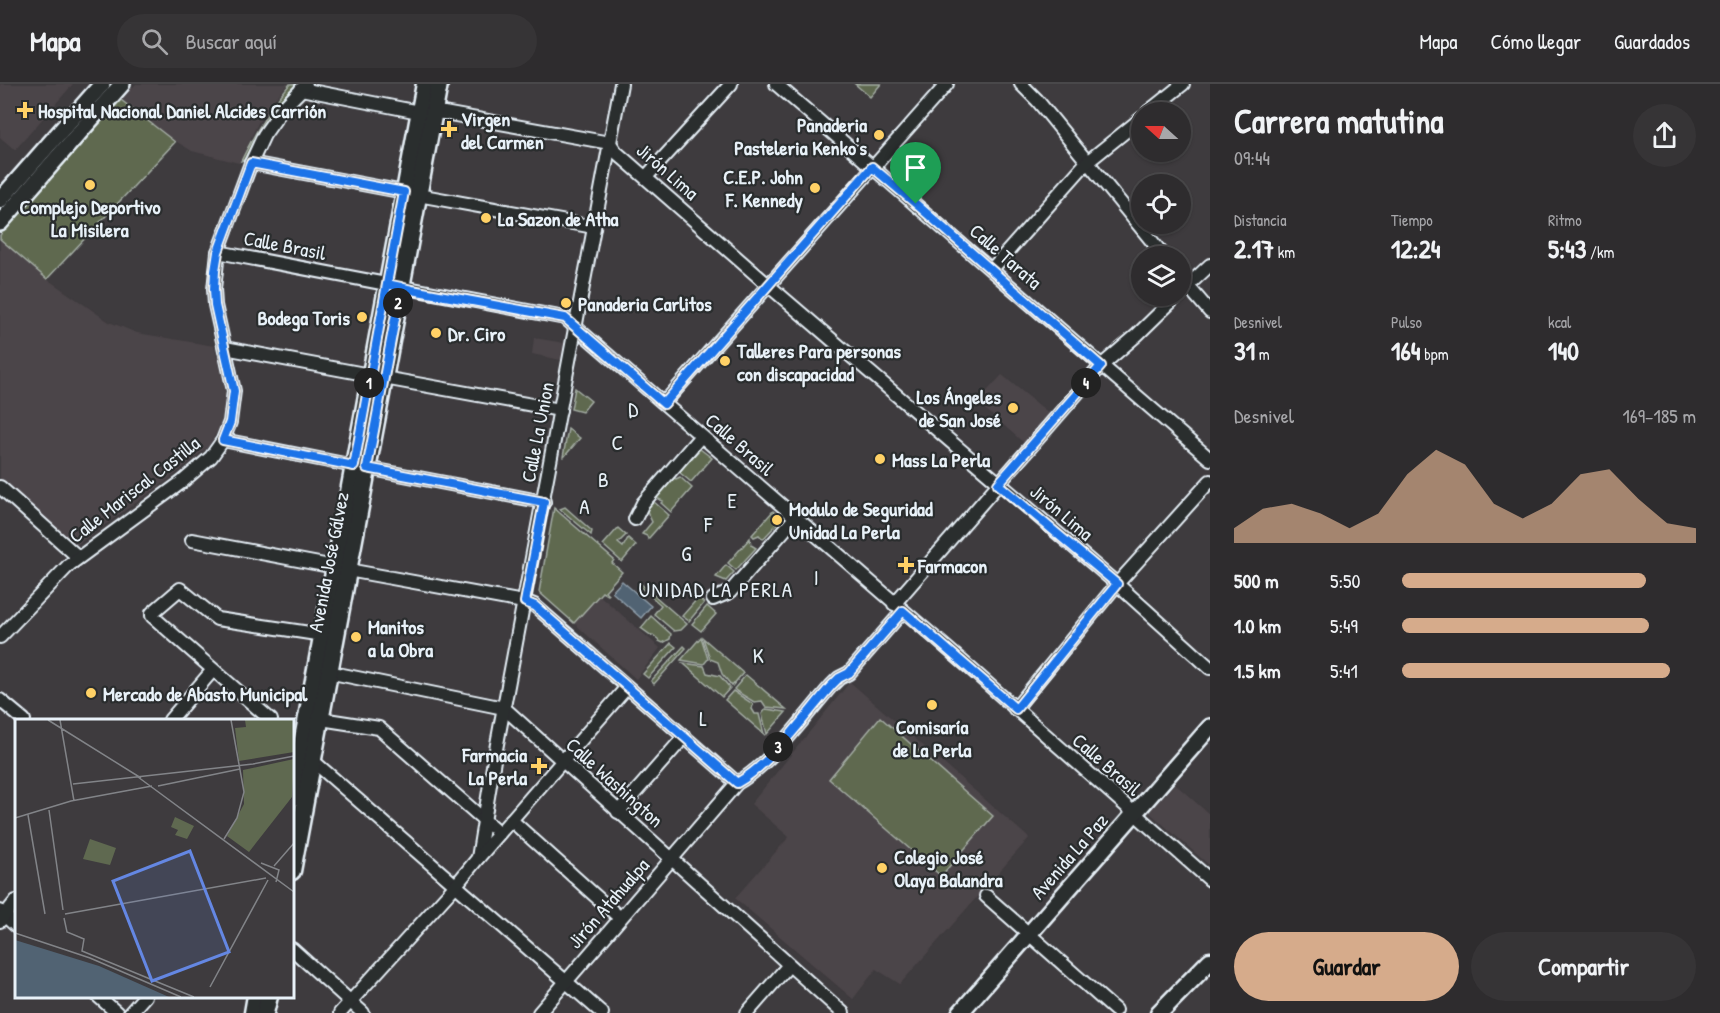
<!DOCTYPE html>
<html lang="es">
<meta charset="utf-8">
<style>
body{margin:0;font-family:"Patrick Hand",sans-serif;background:#363436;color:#f1f3f6;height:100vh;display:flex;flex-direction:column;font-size:22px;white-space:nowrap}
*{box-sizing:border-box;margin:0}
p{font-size:20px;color:#a7a7aa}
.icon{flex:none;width:33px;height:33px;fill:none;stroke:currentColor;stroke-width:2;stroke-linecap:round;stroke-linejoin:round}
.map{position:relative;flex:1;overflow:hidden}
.sheet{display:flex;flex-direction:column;background:#2e2c2e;width:510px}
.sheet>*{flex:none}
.needle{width:39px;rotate:291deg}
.fabs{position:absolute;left:1131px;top:18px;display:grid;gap:12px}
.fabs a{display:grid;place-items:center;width:60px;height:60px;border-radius:50%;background:#2e2c2e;box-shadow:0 2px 4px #0004,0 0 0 2px #49484a;font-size:30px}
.pin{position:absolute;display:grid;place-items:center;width:51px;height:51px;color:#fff;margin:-62px -26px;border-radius:50% 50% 50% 0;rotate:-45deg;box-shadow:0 0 6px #0007}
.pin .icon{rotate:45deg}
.km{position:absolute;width:30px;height:30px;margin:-15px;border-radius:50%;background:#222;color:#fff;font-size:16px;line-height:30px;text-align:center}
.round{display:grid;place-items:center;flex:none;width:63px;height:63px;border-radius:32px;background:#363436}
.headline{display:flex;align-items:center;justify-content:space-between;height:102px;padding:0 24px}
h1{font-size:33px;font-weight:700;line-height:45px}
.stats{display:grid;grid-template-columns:repeat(3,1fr);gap:9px;height:102px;padding:6px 24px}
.stats div{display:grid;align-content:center}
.stats b{font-size:26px;font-weight:700}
.stats small{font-size:16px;font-weight:400}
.stats p{font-size:16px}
.chart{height:168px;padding:12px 24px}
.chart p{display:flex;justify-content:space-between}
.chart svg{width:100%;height:108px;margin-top:6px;fill:#d6ab8b;opacity:.7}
.button{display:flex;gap:12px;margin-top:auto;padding:12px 24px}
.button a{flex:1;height:69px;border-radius:36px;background:#d6ab8b;color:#111;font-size:24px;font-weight:700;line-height:69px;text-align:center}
.button a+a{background:#363436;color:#f1f3f6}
ul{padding:0 24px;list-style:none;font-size:20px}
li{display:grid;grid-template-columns:96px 72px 1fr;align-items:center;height:45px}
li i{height:15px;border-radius:8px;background:#d6ab8b}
header{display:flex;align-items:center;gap:36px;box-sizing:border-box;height:84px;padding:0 30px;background:#2e2c2e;border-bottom:2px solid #49484a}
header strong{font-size:28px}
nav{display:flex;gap:33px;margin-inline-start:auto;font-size:21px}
.search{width:420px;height:54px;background:#363436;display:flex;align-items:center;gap:15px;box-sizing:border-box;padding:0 21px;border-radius:33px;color:#a7a7aa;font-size:22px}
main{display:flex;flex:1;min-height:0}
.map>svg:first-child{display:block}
.built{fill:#4c4549}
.green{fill:#5f6950;stroke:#a4ada4;stroke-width:1.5}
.water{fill:#516373;stroke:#8d9ca8;stroke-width:1.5}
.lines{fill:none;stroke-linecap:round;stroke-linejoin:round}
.minor-casing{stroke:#e8f1f8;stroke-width:16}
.tertiary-casing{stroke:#e8f1f8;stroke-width:20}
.secondary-casing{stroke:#e8f1f8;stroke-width:21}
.minor{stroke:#2a2d2e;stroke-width:12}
.tertiary{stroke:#2a2d2e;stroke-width:15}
.secondary{stroke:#2a2d2e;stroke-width:16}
.route-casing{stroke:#fff;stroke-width:12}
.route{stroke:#1a73e8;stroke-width:8}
.poi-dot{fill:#ffd166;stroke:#2a2d2e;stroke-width:2}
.labels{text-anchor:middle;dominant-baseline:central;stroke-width:4.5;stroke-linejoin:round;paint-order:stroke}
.poi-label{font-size:20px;font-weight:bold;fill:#e8f1f8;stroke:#2a2d2e;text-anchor:start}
.street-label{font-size:20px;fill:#e8f1f8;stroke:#2a2d2e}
.neighbourhood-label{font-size:21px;letter-spacing:1.5px;fill:#e8f1f8;stroke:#2a2d2e}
.inset-road{fill:none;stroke:#828488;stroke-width:1.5}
.view{fill:#6487e3;fill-opacity:0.15;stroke:#6487e3;stroke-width:3}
.inset-edge{fill:none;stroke:#e8f1f8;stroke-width:3}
</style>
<header>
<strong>Mapa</strong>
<div class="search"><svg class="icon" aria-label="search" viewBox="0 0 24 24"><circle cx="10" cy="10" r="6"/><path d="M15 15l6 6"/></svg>Buscar aquí</div>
<nav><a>Mapa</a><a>Cómo llegar</a><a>Guardados</a></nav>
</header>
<main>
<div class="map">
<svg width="1210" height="929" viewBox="0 0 1210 929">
<rect width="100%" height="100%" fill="#3e3b3e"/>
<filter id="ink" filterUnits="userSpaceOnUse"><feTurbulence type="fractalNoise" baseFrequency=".0167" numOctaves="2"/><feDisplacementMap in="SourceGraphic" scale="12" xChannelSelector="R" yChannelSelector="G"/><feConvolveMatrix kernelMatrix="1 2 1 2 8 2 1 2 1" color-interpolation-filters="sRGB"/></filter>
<g filter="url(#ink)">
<!-- built -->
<g class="built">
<path d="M0 0H73L15 66 0 53Z"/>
<path d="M136 0H288L272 18 258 39 239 79 192 67 162 49 121 16Z"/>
<path d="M0 155 47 195 109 238 137 249 214 262 223 293 225 308 224 330 221 340 209 362 167 397 75 462 0 396Z"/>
<path d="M534 254 564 259 561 276 532 270Z"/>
<path d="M1002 291 1050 330 1024 359 977 318Z"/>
<path d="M599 511 660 564 636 595 574 539Z"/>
<path d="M850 598 1029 754 900 900 876 885 853 915 735 814 789 753 751 720Z"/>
<path d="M1175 700 1210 731V782L1149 728Z"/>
</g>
<!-- green -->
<g class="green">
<path d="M290 0H296C271 25 260 45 244 76L241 77C255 48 269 24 290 0Z"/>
<path d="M855 0H881L870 13Z"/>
<path d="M121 16 175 58 47 195 0 155V151Z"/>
<path d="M575 304 591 317 582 328 571 325Z"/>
<path d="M568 345 580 354 564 373H563Z"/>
<path d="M700 365 712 374 691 398 679 388Z"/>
<path d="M680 393 692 404 671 428 661 419 663 417 656 414 674 394 676 395Z"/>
<path d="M653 417 669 431 648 455 647 452 642 450 652 438 646 425Z"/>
<path d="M565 423 592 447 591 451 560 425Z"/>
<path d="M554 424 614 476 612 479 622 488 605 507 608 510 607 511 602 508 574 539 539 508Z"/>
<path d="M773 427 781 435 780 436 776 433 774 436 777 440 763 455 759 451 754 453 752 451Z"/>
<path d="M618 444 626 451 618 459 623 463 628 454 636 461 622 478 603 461Z"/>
<path d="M750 454 751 461 756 464 736 486 728 479Z"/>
<path d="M726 481 734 488 726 497 716 493Z"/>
<path d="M640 499 687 540 681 546 674 547 654 530 661 521 638 501Z"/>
<path d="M698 514 704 519 689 537 682 532Z"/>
<path d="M707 522 716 530 701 547 692 540Z"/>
<path d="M651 532 671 550 670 555 663 559 659 557V556L653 551 652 552 641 544Z"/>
<path d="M701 553 708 575 704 580 681 576Z"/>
<path d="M703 554 743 589 732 602 722 590 718 578 710 575Z"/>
<path d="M671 559 676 563 648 594 643 590Z"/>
<path d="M684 562 686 564 654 600 651 597Z"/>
<path d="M683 579 704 582 707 589 720 592 730 604 722 613Z"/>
<path d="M746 591 786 625 766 623 762 617 754 618 736 607 734 605Z"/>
<path d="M733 607 753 620 752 625 755 630H759L764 650 725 616Z"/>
<path d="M766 625 786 628 767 650 762 630Z"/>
<path d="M880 633 993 732 941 792 829 695Z"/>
</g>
<!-- water -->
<path class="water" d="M622 497 651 522 641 534 612 508Z"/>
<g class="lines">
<!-- minor casing -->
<g class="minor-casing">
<g id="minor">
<path d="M776 0 1210 375"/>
<path d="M1021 0 1037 16 1164 172"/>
<path d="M301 5 419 28 444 29 610 59 616 68 768 201 1117 500 1210 584"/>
<path d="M1148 28 1183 0"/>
<path d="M251 79 404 108"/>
<path d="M646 93 731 0"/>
<path d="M418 111 594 143"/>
<path d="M218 168 565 234 963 578 1210 796"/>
<path d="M992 185 1086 79 1142 34"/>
<path d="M1180 193 1210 228"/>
<path d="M1182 207 1210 181"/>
<path d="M225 264 370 291"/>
<path d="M384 294 560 326"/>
<path d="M664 319 947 0"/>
<path d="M223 356 354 382"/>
<path d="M367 384 544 418"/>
<path d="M0 403 78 473"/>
<path d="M635 435 643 419 701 352"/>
<path d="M192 456 335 483"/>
<path d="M348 486 529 519 534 521 737 699"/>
<path d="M713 515 730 508 795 434"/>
<path d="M894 520 1101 282 1137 251 1177 212"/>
<path d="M0 553 69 481 182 398 211 373 223 356 230 338 234 307 215 221 214 205 218 168 251 79 264 51 283 24 306 1"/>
<path d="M323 587 504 624 843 929"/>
<path d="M0 616 24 636"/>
<path d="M1015 625 1117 500 1210 397"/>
<path d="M321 635 379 644 499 749"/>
<path d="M170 636 213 586"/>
<path d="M271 636 152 532V529L180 505 217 535 323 551"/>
<path d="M312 676 602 929"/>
<path d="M618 728 684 653"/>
<path d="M511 736 620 834"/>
<path d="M478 774 494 676 621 0"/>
<path d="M986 812 1115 926"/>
<path d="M0 827 16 842"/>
<path d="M0 837 16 817"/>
<path d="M292 865 363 929"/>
<path d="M98 912 117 929"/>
<path d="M130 929 145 912"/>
<path d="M340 929 456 801 478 774 627 603"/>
<path d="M539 929 737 699C772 679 804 633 831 602L839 594 849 589 903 527"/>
<path d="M747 929 789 881"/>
</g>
</g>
<!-- tertiary casing -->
<g class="tertiary-casing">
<g id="tertiary">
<path d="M0 116 102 0"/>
<path d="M0 139 122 0"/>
<path d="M960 929 1210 643"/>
</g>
</g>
<!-- secondary casing -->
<g class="secondary-casing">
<g id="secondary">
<path d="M292 714 425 0"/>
<path d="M292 787 439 0"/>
<path d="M253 929 256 912"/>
<path d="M265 929 269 912"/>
<path d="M1159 929 1210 877"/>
</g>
</g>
<!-- minor -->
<use href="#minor" class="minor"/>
<!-- tertiary -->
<use href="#tertiary" class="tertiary"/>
<!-- secondary -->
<use href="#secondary" class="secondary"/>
</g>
</g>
<g class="lines" filter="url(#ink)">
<!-- route casing -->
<g class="route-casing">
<path id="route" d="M916 120 872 83 664 320 565 234 412 206 387 200 354 382 223 356 230 338 234 307 215 221 214 205 215 187 218 168 251 79 404 108 387 200 401 203 367 384 544 418 525 518 535 522 737 699C772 679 804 633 831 602L839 594 849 589 903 527 1016 625 1117 500 998 400 1101 282 916 120"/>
</g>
<!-- route -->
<use href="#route" class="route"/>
</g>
<!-- markers -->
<g class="poi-dot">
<path d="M22 17h6v6h6v6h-6v6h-6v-6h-6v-6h6z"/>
<path d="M446 36h6v6h6v6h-6v6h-6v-6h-6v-6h6z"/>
<circle cx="879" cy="51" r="6"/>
<circle cx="90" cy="101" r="6"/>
<circle cx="815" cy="104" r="6"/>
<circle cx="486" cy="134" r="6"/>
<circle cx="566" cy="219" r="6"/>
<circle cx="362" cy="233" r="6"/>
<circle cx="436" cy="249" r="6"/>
<circle cx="725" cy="277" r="6"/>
<circle cx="1013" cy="324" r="6"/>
<circle cx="880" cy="375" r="6"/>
<circle cx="777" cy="436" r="6"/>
<path d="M903 472h6v6h6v6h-6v6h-6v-6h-6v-6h6z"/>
<circle cx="356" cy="553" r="6"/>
<circle cx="91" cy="609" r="6"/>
<circle cx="932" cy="621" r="6"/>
<path d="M536 673h6v6h6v6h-6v6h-6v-6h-6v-6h6z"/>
<circle cx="882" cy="784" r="6"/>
</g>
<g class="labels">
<!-- poi labels -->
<g class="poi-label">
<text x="38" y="26">Hospital Nacional Daniel Alcides Carrión</text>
<text x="461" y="34">Virgen<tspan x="461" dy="23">del Carmen</tspan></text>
<text x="867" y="40" text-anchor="end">Panaderia<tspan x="867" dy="23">Pasteleria Kenko's</tspan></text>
<text x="803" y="92" text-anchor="end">C.E.P. John<tspan x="803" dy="23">F. Kennedy</tspan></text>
<text x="90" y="122" text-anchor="middle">Complejo Deportivo<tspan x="90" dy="23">La Misilera</tspan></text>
<text x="498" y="134">La Sazon de Atha</text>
<text x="578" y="219">Panaderia Carlitos</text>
<text x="350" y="233" text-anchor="end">Bodega Toris</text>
<text x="448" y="249">Dr. Ciro</text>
<text x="737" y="266">Talleres Para personas<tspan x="737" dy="23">con discapacidad</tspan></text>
<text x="1001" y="312" text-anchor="end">Los Ángeles<tspan x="1001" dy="23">de San José</tspan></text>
<text x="892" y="375">Mass La Perla</text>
<text x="789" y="424">Modulo de Seguridad<tspan x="789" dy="23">Unidad La Perla</tspan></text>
<text x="918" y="481">Farmacon</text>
<text x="368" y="542">Manitos<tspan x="368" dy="23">a la Obra</tspan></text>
<text x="103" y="609">Mercado de Abasto Municipal</text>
<text x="932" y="642" text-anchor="middle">Comisaría<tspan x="932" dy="23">de La Perla</tspan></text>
<text x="527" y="670" text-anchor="end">Farmacia<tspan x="527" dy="23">La Perla</tspan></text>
<text x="894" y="772">Colegio José<tspan x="894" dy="23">Olaya Balandra</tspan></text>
</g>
<!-- street labels -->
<g class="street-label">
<text transform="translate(668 87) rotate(41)">Jirón Lima</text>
<text transform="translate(285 161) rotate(11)">Calle Brasil</text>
<text transform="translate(1006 172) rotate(41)">Calle Tarata</text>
<text transform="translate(537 348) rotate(-79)">Calle La Union</text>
<text transform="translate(740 360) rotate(41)">Calle Brasil</text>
<text transform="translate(134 405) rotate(-38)">Calle Mariscal Castilla</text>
<text transform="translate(1062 428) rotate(40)">Jirón Lima</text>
<text transform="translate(328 478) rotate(-79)">Avenida José Gálvez</text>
<text transform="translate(1107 680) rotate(41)">Calle Brasil</text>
<text transform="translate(615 698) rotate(42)">Calle Washington</text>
<text transform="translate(1069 772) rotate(-49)">Avenida La Paz</text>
<text transform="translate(608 819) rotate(-49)">Jirón Atahualpa</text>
</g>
<!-- neighbourhood labels -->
<g class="neighbourhood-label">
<text x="634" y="325">D</text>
<text x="618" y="358">C</text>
<text x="604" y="395">B</text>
<text x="733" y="416">E</text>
<text x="585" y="422">A</text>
<text x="709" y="440">F</text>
<text x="687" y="469">G</text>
<text x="817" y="493">I</text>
<text x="716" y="505">UNIDAD LA PERLA</text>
<text x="759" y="571">K</text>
<text x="704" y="634">L</text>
</g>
</g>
<!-- overview -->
<g transform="translate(15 635)">
<rect width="279" height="279" fill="#3e3b3e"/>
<path d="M230 1H278L279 33 224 42 220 9 231 8ZM279 40 277 78 234 133 212 117 229 85 228 51ZM160 98 179 107 172 120 160 116 163 111 156 108ZM75 120 101 129 95 146 68 140Z" fill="#5f6950"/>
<path d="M0 221 84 247 154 278H0Z" fill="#516373"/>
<path class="inset-road" d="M33 1 126 59M45 1 59 82M123 58 279 173M58 65 238 45 279 37M143 67 225 50M34 91 48 191M13 96 30 195M0 99 56 82 137 67M209 120 222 99 229 73 216 1M246 144 264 151 261 163M259 147 279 124M50 195 251 159M49 199 52 213 69 220 67 232 179 278M0 214 75 239 166 278M195 268 253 161"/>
<path class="view" d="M175 132 214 233 137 262 98 162Z"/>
<rect width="279" height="279" class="inset-edge"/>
</g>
</svg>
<div class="fabs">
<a><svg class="needle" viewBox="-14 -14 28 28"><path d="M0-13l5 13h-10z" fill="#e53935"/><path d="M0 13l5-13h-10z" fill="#a7a7aa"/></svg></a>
<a><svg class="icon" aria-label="locate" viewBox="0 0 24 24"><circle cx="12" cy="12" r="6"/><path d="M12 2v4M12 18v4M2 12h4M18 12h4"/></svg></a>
<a><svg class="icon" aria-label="layers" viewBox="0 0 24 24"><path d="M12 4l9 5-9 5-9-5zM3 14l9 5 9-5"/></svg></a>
</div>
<div class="pin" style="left:916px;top:120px;background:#1e9e55"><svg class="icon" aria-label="arrive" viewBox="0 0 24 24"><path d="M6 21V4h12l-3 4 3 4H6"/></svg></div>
<b class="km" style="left:369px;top:299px">1</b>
<b class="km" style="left:398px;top:219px">2</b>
<b class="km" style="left:778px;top:663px">3</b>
<b class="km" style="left:1086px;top:299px">4</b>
</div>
<section class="sheet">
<div class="headline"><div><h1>Carrera matutina</h1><p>09:44</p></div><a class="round"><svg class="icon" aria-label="share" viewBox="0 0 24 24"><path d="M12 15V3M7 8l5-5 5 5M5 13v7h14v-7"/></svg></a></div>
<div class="stats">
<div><p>Distancia</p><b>2.17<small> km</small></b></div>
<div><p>Tiempo</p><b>12:24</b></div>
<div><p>Ritmo</p><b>5:43<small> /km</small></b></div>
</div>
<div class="stats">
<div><p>Desnivel</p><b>31<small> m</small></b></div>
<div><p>Pulso</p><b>164<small> bpm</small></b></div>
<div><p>kcal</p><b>140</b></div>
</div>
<div class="chart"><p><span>Desnivel</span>169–185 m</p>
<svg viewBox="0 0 160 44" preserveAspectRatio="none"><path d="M0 44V38L10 30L20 28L30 32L40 38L50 32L60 16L70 6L80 12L90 28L100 34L110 28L120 16L130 14L140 26L150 36L160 38V44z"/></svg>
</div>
<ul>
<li><b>500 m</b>5:50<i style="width:83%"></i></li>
<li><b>1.0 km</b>5:49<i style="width:84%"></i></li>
<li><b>1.5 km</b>5:41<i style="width:91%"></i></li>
</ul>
<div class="button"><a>Guardar</a><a>Compartir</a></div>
</section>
</main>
